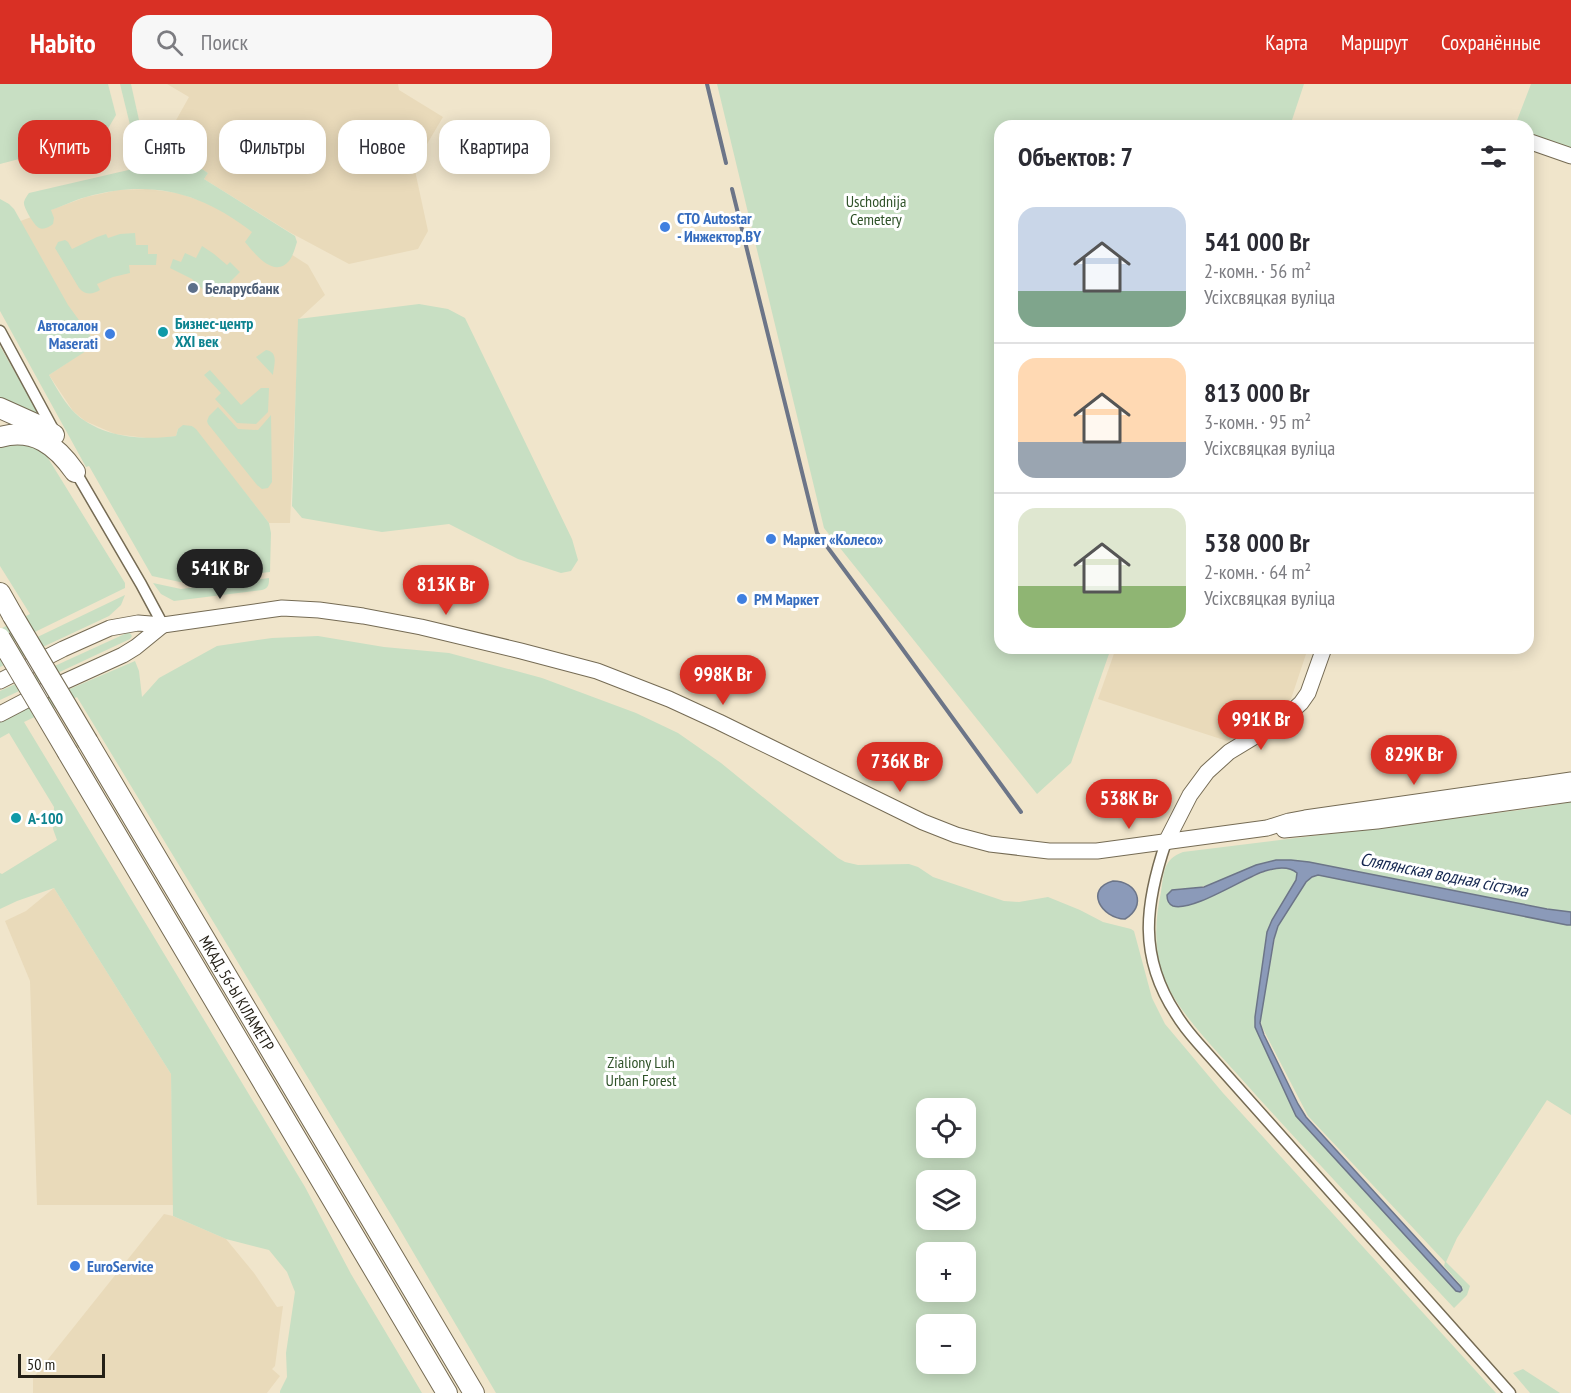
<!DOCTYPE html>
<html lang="ru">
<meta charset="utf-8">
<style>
:root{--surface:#fff;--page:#f7f7f7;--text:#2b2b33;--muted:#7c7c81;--line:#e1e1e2;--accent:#d93025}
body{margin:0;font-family:"PT Sans Narrow",sans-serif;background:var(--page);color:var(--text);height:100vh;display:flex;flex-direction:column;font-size:22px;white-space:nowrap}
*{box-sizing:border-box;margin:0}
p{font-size:20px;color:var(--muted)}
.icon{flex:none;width:33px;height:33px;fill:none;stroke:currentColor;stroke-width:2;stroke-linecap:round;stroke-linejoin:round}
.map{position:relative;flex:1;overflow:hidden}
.sheet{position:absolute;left:994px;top:36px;width:540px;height:534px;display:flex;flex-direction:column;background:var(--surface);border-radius:18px;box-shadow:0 3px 15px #0003}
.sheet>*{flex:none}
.hud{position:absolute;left:18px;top:36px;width:570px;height:54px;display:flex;gap:12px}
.fabs{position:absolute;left:916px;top:1014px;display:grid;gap:12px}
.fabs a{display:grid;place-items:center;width:60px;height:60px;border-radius:12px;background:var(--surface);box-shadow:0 3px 15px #0003;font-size:30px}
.scale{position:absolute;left:18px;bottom:15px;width:87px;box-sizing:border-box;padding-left:6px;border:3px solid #242017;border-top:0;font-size:16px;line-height:21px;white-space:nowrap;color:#242017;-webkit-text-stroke:4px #fff;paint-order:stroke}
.price{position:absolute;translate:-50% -51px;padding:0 14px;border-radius:21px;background:var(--accent);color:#fff;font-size:20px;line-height:39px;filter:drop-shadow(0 2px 3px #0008)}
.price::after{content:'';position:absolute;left:50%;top:36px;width:18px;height:14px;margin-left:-9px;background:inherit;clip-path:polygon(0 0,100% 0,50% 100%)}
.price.active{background:#222;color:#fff}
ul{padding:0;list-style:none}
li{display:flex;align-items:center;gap:18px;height:150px;padding:0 24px}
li+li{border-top:2px solid var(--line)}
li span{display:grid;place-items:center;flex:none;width:168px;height:120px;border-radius:18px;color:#555}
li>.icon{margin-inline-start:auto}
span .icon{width:72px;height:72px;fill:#fffc;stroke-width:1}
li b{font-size:26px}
h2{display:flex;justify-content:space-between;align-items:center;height:72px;padding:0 24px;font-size:26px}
.tag{padding:0 21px;border-radius:18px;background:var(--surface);box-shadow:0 3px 15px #0003;font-size:21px;line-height:54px}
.tag.active{background:var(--accent);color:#fff}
header{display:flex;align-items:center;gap:36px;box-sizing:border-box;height:84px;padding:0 30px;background:var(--accent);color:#fff}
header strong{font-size:28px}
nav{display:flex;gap:33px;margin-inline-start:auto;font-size:21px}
.search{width:420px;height:54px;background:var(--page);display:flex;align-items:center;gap:15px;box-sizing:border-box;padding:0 21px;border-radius:18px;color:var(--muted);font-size:22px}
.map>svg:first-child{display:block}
.built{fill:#e9daba}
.green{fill:#c8dfc3;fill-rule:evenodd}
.water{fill:#8b9ab9;stroke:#6c7588;stroke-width:1.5}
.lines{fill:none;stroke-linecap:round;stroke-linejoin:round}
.stream{stroke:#6c7588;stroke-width:4}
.street-casing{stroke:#756b54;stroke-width:13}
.secondary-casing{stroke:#756b54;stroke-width:17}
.highway-casing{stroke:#756b54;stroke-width:22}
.street{stroke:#fff;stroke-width:10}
.secondary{stroke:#fff;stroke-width:15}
.highway{stroke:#fff;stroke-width:20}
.highway-bridge-casing{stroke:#756b54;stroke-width:22;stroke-linecap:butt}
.highway-bridge{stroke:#fff;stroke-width:20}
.shop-dot{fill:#3f7fe0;stroke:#fff;stroke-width:2}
.service-dot{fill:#5c6f8a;stroke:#fff;stroke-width:2}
.culture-dot{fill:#0f9aa8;stroke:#fff;stroke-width:2}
.labels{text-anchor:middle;stroke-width:6;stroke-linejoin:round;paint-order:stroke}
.park-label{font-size:16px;fill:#2f5228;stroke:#fff}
.shop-label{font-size:16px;font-weight:bold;fill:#366cbe;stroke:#fff;text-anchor:start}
.service-label{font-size:16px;font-weight:bold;fill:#4e5e75;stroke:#fff;text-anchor:start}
.culture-label{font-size:16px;font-weight:bold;fill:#0d838f;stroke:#fff;text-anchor:start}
.street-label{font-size:16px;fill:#242017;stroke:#fff}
.water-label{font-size:18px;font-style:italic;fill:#152750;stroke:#fff}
</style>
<header>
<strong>Habito</strong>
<div class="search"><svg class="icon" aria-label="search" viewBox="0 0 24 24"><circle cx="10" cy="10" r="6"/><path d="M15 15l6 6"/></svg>Поиск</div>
<nav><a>Карта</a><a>Маршрут</a><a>Сохранённые</a></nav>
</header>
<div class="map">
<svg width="1571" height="1309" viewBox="0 0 1571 1309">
<rect width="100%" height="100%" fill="#f0e5cb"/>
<g class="built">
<path d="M167,0H398L399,6L443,33L414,82L428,147L418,165L349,180L291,149L204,95L208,89L193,79L170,47L189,13Z"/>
<path d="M148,105L178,109L207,119L231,132L308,181L325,211L299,235L290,439H269L192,342L178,345L176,352L163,354H146L115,350L85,337L73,327L49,291L85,267L95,252L87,258L15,139L86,113L118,106Z"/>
<path d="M1116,564H1308L1291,615L1257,643L1227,657L1098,615Z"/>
<path d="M54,804L171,990L174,1121H37L30,897L5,837L26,827Z"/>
<path d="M164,1130L173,1132L226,1155L254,1189L277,1223L283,1222L275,1282L272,1285L280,1292L267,1309H33V1294Z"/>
</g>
<g class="green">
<path d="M0,0H108L116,31L103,53L0,80Z"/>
<path d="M120,0H131L141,45L134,47L131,45Z"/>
<path d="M717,0H1304L1290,42H1000V564H1111L1071,679L1037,710L824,444Z"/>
<path d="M1531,0H1571V64L1529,50L1528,42H1518L1516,39Z"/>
<path d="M184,76L193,79L208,89L204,95L295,152L297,158C295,164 293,172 289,177C274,195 254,169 245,158L252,148C200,108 151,95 86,113C74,116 63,122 51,126L54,134L53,140C49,143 44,146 39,144C34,141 23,123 24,118C25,114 27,112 29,109L163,78Z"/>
<path d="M0,115L9,120L14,125L68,221L92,254L86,267L49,291C56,303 63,316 72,326C97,353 142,357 176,352L178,345L183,341L192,342L196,345L269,439L271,449L270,488L180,498L152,492L89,382L86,383L0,227Z"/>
<path d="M135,149L136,161H148V170H157L156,181H129L130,189L113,193L97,200L100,206C92,211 85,211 79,204L55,164L58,158L65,156L68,158L72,165L97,153L106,150L108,154L120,150Z"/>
<path d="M202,162L214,170L227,181L230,178L240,188L215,213H211L192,195L170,184L173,175L181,178L185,169L196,174Z"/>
<path d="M419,220L448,225L465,234L572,455L578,476L571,487L561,489L518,475L449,440L382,448L302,434L292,422L298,235Z"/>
<path d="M0,262L44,339L0,319Z"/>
<path d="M266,266C279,268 274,281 273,291L256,273Z"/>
<path d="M210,286L241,321L261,304H269L268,328L256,340L237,339L215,315L221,309L204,291Z"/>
<path d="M218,323L238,345L258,346L271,331L272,398L268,404L262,405L257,401L208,340L207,337L209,332Z"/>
<path d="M0,360L29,361L43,366L125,499V504L0,565V545L30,530L0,482Z"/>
<path d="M269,494C269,500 269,504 262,506L174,517L161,510L153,499L181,505Z"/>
<path d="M125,511L121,521L109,532L0,583V571Z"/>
<path d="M129,548L132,552L130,555L0,616V607Z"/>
<path d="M318,552L384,563L449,569L542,594L636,629L678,649L721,679L838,774L845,778L858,781L909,780L918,783L933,793L1004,817L1019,818L1048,813L1080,826L1103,838L1131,845L1134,847L1152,914L1165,940L1223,1009L1496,1309H496L396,1139L77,613L24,638L305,1103L351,1190L422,1309H280V1307L287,1293L286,1269L295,1208L287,1188L269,1166L226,1155L173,1132L171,990L54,804L17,817L0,825V789L2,790L57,756L53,745L54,723L9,649L0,654V637L16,628L135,577L139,587L142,613L159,594L217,562L272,554ZM927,1024H966V1064H927ZM927,1096H966V1136H927ZM927,1168H966V1208H927ZM927,1240H966V1280H927Z"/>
<path d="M1571,718V828L1547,825L1309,778L1263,779L1211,800L1197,804L1176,805L1167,811L1168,818L1198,817L1266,787C1276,785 1288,781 1297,789L1296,796L1272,836L1267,848L1255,933V938L1259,952L1296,1032L1456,1207L1462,1205L1459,1199L1444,1182L1445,1178L1308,1032L1262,943L1260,935L1276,848C1280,835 1296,808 1306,798C1309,794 1313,793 1318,791L1571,841V1031L1547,1016L1457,1154L1446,1178L1470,1202L1467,1211L1454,1224C1385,1150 1314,1076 1247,1001C1220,970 1175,927 1162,889C1154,863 1155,835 1161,808C1164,789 1163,775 1183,768L1528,725Z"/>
<path d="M1523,1285L1560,1309H1530L1513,1289Z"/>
</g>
<g class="water">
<path d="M1276,776H1291L1309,778L1547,825L1571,828V841H1567L1318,791L1312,793L1306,798L1278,842L1274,855L1260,939L1264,951L1298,1020L1306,1033L1461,1203L1462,1206L1460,1208L1456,1207L1296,1032L1259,952L1255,943V933L1267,848L1272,836L1296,796L1297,789C1289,782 1275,784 1265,787C1245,793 1193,828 1173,822C1168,820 1167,816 1167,811L1172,806L1204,803L1256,781Z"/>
<path d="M1113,797C1138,797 1147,822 1125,835C1101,834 1084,805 1113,797Z"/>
</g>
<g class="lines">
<g class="stream">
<path d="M707,0L726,79"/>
<path d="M732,105L817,449L877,530L1021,728"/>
</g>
<defs>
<g id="street">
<path d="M0,247L54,347"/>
<path d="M74,385L141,500L163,541"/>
<path d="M1166,758C1145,820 1138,872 1176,930C1182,940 1190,950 1198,959L1510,1309"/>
</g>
<g id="secondary">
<path d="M1528,57L1571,72"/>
<path d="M0,597L63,565L110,544L138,539L163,541L282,524L319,526L363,532L421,543L521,567L597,587L669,615L719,638L923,738L956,751L990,760L1049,767H1097L1267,744L1289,737L1305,734L1571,696"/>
<path d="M0,630L44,607L123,571L136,563L163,541"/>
<path d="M1284,746L1377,737L1571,710"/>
<path d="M1166,758L1190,711L1207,688L1229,668L1282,636L1301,619L1308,609L1324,564"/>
</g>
<g id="highway">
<path d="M0,324L40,342L54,351"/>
<path d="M0,353C34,344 56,361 75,388"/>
<path d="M0,509L13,532"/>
<path id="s1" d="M88,658L474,1309"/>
<path d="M68,669L447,1309"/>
</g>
</defs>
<use href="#street" class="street-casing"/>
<use href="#secondary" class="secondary-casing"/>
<use href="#highway" class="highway-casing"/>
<use href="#street" class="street"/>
<use href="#secondary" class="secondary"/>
<use href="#highway" class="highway"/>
<defs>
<g id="highway-bridge">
<path d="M13,532L88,658"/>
<path d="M0,554L68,669"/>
</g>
</defs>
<use href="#highway-bridge" class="highway-bridge-casing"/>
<use href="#highway-bridge" class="highway-bridge"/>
</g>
<g class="shop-dot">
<circle cx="665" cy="143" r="6"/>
<circle cx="110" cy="250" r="6"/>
<circle cx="771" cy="455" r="6"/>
<circle cx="742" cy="515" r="6"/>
<circle cx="75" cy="1182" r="6"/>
</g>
<circle class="service-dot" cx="193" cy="204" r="6"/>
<g class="culture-dot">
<circle cx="163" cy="248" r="6"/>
<circle cx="16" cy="734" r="6"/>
</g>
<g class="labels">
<g class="park-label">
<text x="876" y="123">Uschodnija<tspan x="876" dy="18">Cemetery</tspan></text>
<text x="641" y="984">Zialiony Luh<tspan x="641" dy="18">Urban Forest</tspan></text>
</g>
<g class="shop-label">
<text x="677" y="140">СТО Autostar<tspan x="677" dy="18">- Инжектор.BY</tspan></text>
<text x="98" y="247" text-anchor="end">Автосалон<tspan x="98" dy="18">Maserati</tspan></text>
<text x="783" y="461">Маркет «Колесо»</text>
<text x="754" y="521">РМ Маркет</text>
<text x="87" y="1188">EuroService</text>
</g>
<g class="service-label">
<text x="205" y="210">Беларусбанк</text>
</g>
<g class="culture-label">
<text x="175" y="245">Бизнес-центр<tspan x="175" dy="18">XXI век</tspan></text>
<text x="28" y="740">A-100</text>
</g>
<g class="street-label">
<text dy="6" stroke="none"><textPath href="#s1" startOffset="292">МКАД, 56-Ы КІЛАМЕТР</textPath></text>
</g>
<g class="water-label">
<text transform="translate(1444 791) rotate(11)" y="6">Сляпянская водная сістэма</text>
</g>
</g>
</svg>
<div class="fabs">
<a><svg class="icon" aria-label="locate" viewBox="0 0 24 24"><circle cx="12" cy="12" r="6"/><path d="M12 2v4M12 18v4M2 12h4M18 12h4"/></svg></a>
<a><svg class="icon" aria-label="layers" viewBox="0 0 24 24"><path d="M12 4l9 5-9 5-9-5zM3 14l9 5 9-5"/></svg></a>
<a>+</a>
<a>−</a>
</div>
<div class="scale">50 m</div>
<b class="price active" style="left:220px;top:516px">541K Br</b>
<b class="price" style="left:446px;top:532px">813K Br</b>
<b class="price" style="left:723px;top:622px">998K Br</b>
<b class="price" style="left:1261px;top:667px">991K Br</b>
<b class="price" style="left:1414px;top:702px">829K Br</b>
<b class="price" style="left:900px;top:709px">736K Br</b>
<b class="price" style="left:1129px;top:746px">538K Br</b>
<div class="hud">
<a class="tag active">Купить</a>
<a class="tag">Снять</a>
<a class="tag">Фильтры</a>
<a class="tag">Новое</a>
<a class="tag">Квартира</a>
</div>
<section class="sheet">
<h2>Объектов: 7<svg class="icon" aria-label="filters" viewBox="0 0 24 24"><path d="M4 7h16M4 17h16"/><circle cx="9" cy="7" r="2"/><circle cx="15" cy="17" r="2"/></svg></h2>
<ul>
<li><span style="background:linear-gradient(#c9d6e8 70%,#7fa58c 0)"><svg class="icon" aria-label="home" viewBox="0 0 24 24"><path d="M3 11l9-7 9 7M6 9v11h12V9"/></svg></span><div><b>541 000 Br</b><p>2-комн. · 56 m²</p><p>Усіхсвяцкая вуліца</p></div></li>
<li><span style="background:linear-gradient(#ffd9b3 70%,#9aa5b1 0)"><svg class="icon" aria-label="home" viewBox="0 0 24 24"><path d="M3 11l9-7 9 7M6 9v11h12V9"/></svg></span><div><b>813 000 Br</b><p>3-комн. · 95 m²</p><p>Усіхсвяцкая вуліца</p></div></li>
<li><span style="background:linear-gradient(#dfe7d0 65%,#8fb573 0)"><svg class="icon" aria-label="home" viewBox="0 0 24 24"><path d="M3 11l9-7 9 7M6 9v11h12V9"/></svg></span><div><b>538 000 Br</b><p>2-комн. · 64 m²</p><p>Усіхсвяцкая вуліца</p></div></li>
</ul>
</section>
</div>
